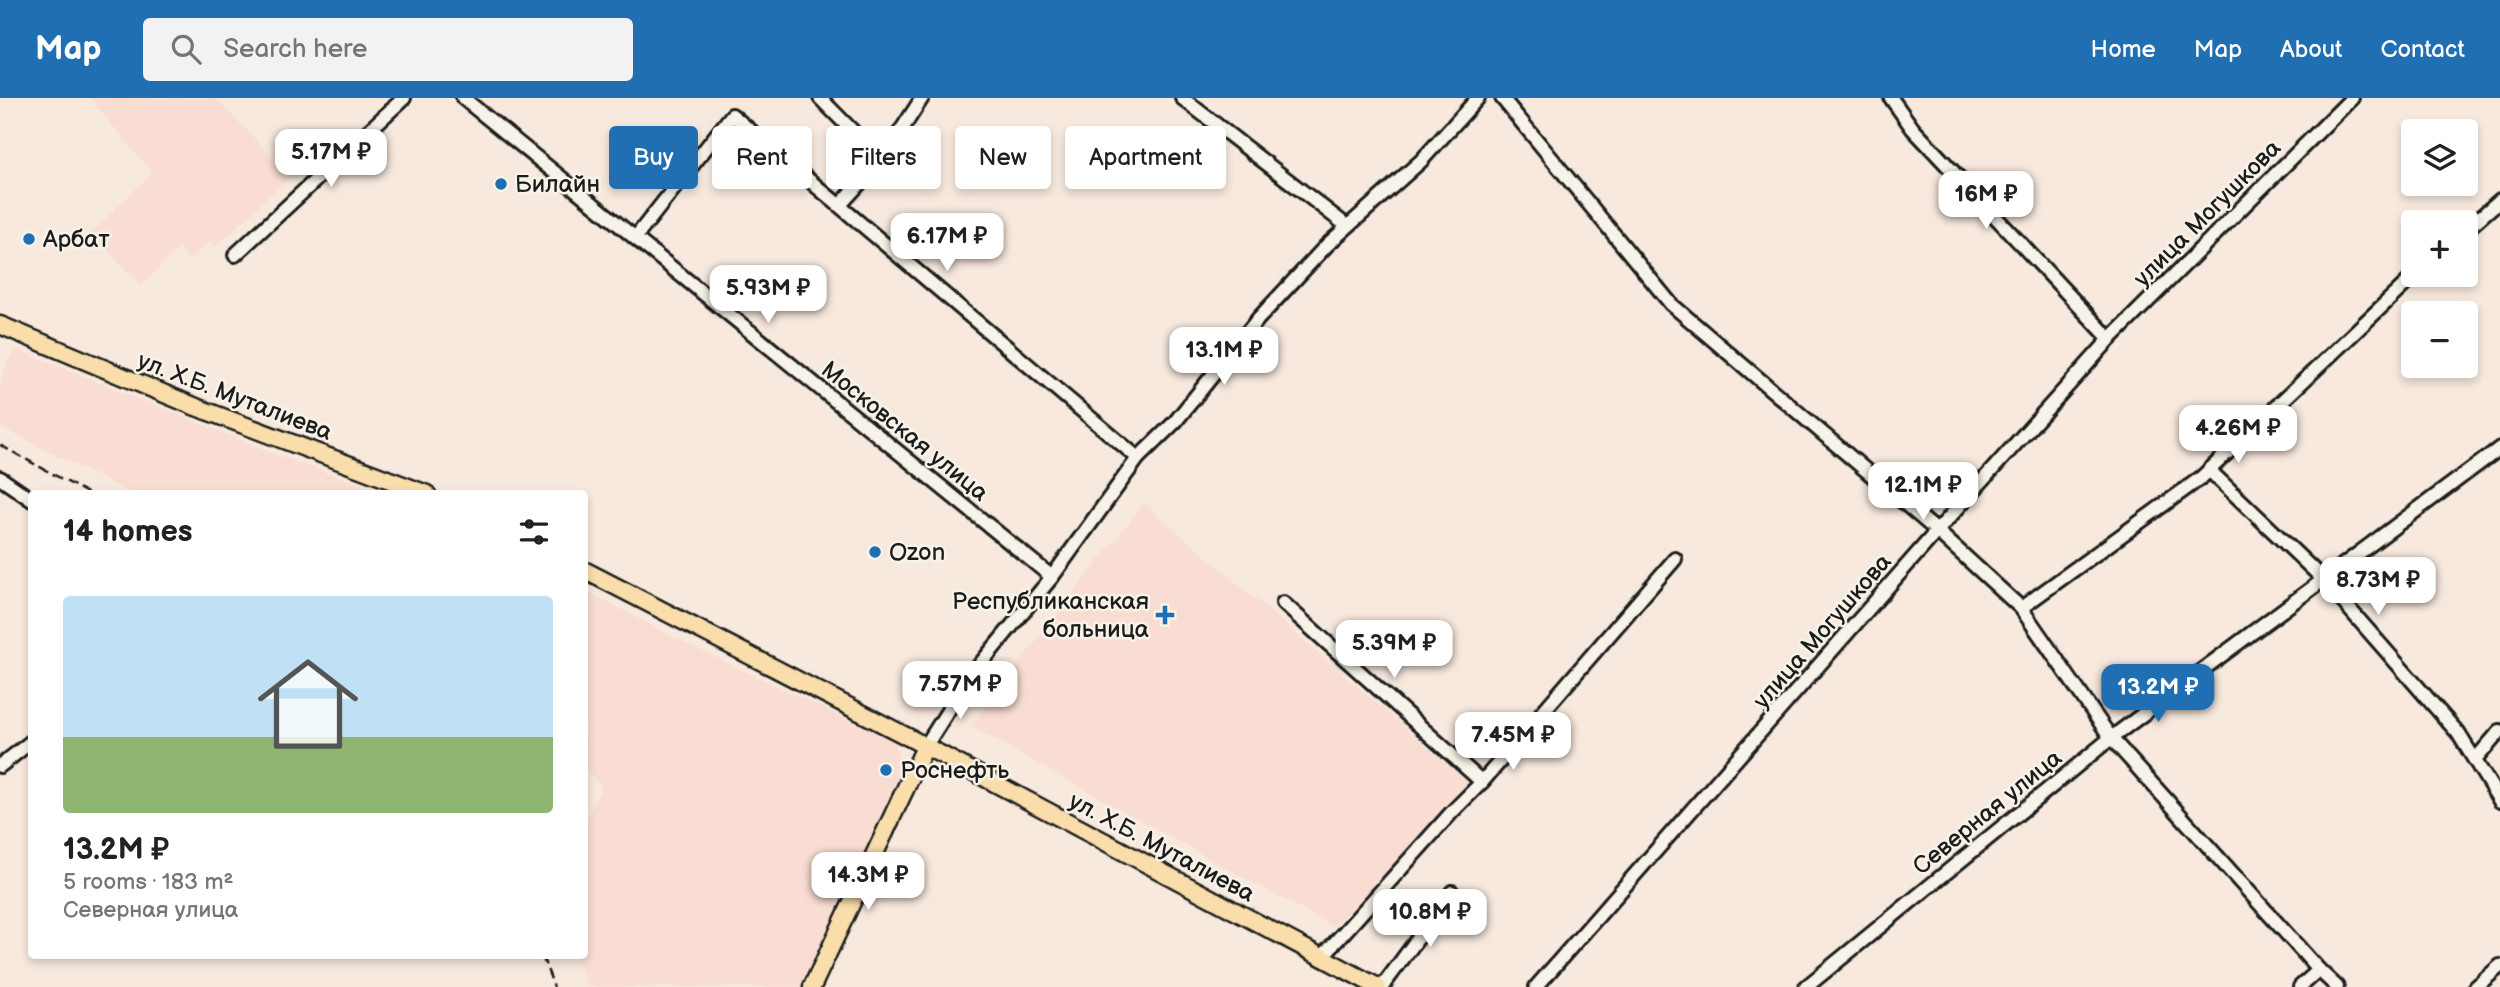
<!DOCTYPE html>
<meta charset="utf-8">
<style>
:root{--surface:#fff;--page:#f2f2f2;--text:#202124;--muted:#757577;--line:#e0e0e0;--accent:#1f6fb2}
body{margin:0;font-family:"Balsamiq Sans",sans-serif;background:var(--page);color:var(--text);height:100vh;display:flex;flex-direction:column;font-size:26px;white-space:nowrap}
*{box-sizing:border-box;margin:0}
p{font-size:23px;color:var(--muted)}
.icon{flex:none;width:38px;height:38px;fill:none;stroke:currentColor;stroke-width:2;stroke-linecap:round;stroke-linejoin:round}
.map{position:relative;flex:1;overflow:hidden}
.drawer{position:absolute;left:28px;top:392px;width:560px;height:469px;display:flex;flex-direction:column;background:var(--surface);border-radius:7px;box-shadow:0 4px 10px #0003}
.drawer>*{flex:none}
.top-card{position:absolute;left:609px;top:28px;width:665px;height:63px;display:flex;gap:14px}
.fabs{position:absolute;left:2401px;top:21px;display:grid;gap:14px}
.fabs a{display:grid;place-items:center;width:77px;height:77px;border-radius:7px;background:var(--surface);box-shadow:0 4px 10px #0003;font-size:35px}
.price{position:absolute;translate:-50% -60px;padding:0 16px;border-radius:14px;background:#fff;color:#222;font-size:23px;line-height:46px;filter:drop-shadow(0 2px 4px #0008)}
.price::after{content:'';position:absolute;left:50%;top:42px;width:21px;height:16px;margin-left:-10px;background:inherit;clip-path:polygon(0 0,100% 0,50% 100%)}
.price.on{background:var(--accent);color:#fff}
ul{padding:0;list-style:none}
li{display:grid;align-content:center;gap:14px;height:371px;padding:0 35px}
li+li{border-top:2px solid var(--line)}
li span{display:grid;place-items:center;height:217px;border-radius:7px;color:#555}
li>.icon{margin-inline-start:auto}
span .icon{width:126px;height:126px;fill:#fffc;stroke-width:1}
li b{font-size:30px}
h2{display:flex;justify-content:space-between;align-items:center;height:84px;padding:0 35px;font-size:30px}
.chip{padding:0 24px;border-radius:7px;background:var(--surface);box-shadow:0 4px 10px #0003;font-size:24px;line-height:63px}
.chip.on{background:var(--accent);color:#fff}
header{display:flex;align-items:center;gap:42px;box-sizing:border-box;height:98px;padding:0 35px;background:var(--accent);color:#fff}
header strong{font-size:33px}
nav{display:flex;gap:38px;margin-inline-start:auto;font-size:24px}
.search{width:490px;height:63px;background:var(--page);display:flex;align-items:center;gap:18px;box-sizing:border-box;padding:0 24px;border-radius:7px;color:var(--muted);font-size:26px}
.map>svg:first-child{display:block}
.built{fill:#f9ddd2}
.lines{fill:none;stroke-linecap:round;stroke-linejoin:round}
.minor-casing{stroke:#1c1c1c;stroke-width:18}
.major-casing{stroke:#1c1c1c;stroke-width:21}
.minor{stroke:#f7f3e8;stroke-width:12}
.major{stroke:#f9deab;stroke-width:16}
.rail{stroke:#1c1c1c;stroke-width:2.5;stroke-dasharray:10 5;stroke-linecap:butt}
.poi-dot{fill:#1f6fb2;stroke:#f7f3e8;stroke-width:2.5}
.labels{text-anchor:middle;stroke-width:5;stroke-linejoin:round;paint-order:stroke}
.poi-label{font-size:24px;fill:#1c1c1c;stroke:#f7f3e8;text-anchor:start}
.street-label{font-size:24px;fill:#1c1c1c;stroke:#f7f3e8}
</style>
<header>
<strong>Map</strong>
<div class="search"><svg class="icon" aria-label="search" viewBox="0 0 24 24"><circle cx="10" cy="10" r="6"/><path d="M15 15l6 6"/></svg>Search here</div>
<nav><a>Home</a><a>Map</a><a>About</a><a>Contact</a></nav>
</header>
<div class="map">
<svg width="2500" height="889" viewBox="0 0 2500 889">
<rect width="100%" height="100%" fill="#f8e9de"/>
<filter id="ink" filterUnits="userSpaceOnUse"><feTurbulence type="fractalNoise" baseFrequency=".0143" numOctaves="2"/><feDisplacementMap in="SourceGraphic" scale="14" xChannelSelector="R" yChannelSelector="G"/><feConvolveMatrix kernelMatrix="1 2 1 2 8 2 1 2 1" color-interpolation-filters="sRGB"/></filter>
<g filter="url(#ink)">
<g class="built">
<path d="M90,0H216L290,78L216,149L210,143L189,162L179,150L141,188L91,135L152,75Z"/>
<path d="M14,250L270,354L384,395H130L0,329V282Z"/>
<path d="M1144,405L1472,687L1333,829L970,628Z"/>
<path d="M585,492L681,543L896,644L902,682L800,889H587L576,858H584L585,724L602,688L585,673Z"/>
</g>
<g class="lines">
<defs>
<g id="minor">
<path d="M463,0L1052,479"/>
<path d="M820,0L881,62"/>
<path d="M1182,0L1347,128"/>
<path d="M1502,0L1671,206L1937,433L2021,510L2111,640L2319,872L2337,889"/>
<path d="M1891,0L1913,31L2110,241"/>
<path d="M840,107L884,59L922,0"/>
<path d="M2466,132L2500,102"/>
<path d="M635,140L732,17L1138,360"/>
<path d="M235,157L404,0"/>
<path d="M2209,372L2324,482L2458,635L2500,703"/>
<path d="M0,380L32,402"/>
<path d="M1283,505L1482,684"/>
<path d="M2021,510L2202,379L2415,177"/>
<path d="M925,649L968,581L1052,479L1138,360L1175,324L1258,221L1327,147L1421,63L1478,0"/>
<path d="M2475,662L2500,633"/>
<path d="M0,668L32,643"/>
<path d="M1321,860L1452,714L1482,684L1675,461"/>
<path d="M1382,889L1452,794"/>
<path d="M1536,889L1937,433L2110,241L2352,0"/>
<path d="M1806,889L2111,640L2500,350"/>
<path d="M2300,889L2319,872"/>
<path d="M2476,889L2500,868"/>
</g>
<g id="major">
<path d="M0,227L196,309L427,396"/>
<path d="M584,472L910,640L1378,889"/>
<path d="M812,889L925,649"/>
</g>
</defs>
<use href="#minor" class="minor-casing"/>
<use href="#major" class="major-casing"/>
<use href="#minor" class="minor"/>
<use href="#major" class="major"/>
<g class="rail">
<path d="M0,347L89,396"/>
<path d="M542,858L554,889"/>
</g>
</g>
</g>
<g class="poi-dot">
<circle cx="501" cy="86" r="7"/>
<circle cx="29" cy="141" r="7"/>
<circle cx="875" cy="454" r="7"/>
<path d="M1161.5 506.5h7v7h7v7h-7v7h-7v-7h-7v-7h7z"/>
<circle cx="886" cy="672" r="7"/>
</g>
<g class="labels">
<g class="poi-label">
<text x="515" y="94">Билайн</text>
<text x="43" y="149">Арбат</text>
<text x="889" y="462">Ozon</text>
<text x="1149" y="511" text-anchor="end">Республиканская<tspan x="1149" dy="28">больница</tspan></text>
<text x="900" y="680">Роснефть</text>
</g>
<g class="street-label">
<text transform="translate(2207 115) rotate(-45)" y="8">улица Могушкова</text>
<text transform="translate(235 298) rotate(21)" y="8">ул. Х.Б. Муталиева</text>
<text transform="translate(905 333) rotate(39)" y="8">Московская улица</text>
<text transform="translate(1822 533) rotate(-49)" y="8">улица Могушкова</text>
<text transform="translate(1987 714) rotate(-39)" y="8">Северная улица</text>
<text transform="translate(1162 749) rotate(28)" y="8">ул. Х.Б. Муталиева</text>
</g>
</g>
</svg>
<div class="fabs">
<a><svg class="icon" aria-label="layers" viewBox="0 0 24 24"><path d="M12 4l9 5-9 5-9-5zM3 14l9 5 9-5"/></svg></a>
<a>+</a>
<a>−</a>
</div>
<b class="price" style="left:331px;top:91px">5.17M ₽</b>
<b class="price" style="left:1986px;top:133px">16M ₽</b>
<b class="price" style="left:947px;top:175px">6.17M ₽</b>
<b class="price" style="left:768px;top:227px">5.93M ₽</b>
<b class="price" style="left:1224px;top:289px">13.1M ₽</b>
<b class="price" style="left:2238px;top:367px">4.26M ₽</b>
<b class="price" style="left:1923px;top:424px">12.1M ₽</b>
<b class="price" style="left:2378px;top:519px">8.73M ₽</b>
<b class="price" style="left:1394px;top:582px">5.39M ₽</b>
<b class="price" style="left:960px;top:623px">7.57M ₽</b>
<b class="price on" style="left:2158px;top:626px">13.2M ₽</b>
<b class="price" style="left:1513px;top:674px">7.45M ₽</b>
<b class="price" style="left:868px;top:814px">14.3M ₽</b>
<b class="price" style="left:1430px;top:851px">10.8M ₽</b>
<div class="top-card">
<a class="chip on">Buy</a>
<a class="chip">Rent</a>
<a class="chip">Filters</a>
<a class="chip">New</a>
<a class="chip">Apartment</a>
</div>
<section class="drawer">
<h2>14 homes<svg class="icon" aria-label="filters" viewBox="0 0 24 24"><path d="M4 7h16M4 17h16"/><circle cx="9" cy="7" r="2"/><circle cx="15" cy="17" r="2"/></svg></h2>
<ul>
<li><span style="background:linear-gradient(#bfe0f5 65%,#8fb573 0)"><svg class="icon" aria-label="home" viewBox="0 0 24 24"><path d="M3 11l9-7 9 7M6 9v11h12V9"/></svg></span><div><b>13.2M ₽</b><p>5 rooms · 183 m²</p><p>Северная улица</p></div></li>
</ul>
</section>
</div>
